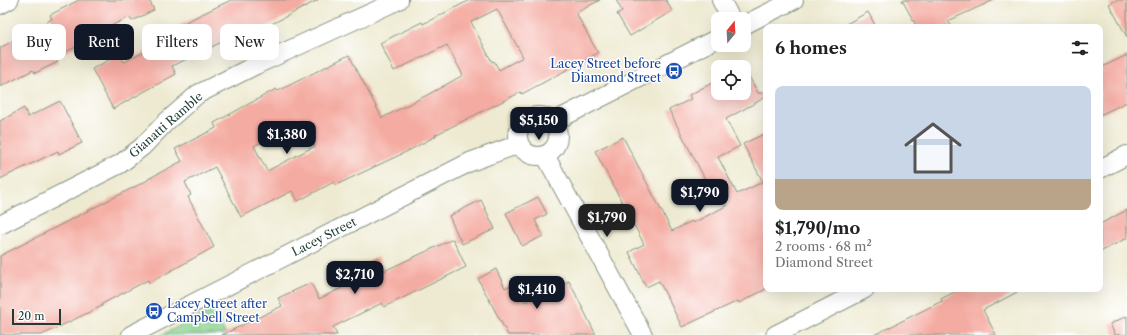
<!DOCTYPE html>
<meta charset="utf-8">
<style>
:root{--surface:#fff;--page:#f2f2f2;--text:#202124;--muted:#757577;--line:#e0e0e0;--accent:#111827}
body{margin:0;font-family:"Libre Caslon Text",serif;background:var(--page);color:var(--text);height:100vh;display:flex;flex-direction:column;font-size:15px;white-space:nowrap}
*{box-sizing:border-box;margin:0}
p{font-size:13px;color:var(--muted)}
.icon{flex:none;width:22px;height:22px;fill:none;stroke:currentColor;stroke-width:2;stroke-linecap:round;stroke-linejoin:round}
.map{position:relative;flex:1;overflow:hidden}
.side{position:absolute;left:763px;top:24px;width:340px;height:268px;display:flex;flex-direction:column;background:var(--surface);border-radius:8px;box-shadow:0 4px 16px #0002}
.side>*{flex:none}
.hud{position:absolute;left:12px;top:24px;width:380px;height:36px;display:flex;gap:8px}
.needle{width:26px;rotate:18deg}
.controls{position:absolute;left:711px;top:12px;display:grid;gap:8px}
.controls a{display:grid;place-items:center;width:40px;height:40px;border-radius:8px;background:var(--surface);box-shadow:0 4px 16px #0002;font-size:20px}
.scale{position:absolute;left:12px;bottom:10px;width:49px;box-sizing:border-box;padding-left:4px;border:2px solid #1f3d34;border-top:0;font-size:11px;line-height:14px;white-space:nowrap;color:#1f3d34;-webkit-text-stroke:3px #fff;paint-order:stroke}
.price{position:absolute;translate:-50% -34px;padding:0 9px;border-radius:8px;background:var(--accent);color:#fff;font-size:13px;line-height:26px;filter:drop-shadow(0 1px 2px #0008)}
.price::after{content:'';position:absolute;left:50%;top:24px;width:12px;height:9px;margin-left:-6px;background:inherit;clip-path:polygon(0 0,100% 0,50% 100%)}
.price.on{background:#222;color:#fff}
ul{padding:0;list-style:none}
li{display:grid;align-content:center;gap:8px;height:212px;padding:0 12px}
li+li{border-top:1px solid var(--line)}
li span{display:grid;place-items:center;height:124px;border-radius:8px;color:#555}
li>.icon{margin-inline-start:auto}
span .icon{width:72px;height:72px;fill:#fffc;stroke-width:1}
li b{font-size:17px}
h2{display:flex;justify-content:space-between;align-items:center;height:48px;padding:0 12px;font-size:17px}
.tag{padding:0 14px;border-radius:8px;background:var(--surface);box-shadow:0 4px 16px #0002;font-size:14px;line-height:36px}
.tag.on{background:var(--accent);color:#fff}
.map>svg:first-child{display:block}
.green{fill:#88d18d;stroke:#548760}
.building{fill:#f4aca2;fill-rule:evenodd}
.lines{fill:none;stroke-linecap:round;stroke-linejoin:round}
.minor-casing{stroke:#869482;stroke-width:20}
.minor{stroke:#fff;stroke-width:18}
.labels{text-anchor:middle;stroke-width:3;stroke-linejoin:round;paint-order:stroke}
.transit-label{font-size:12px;fill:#164399;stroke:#fff;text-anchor:end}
.street-label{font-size:12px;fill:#1f3d34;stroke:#fff}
</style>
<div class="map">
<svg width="1127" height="335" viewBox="0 0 1127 335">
<rect width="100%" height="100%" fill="#fff"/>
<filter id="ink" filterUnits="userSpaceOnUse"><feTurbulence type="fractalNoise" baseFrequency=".025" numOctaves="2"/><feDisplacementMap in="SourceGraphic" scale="8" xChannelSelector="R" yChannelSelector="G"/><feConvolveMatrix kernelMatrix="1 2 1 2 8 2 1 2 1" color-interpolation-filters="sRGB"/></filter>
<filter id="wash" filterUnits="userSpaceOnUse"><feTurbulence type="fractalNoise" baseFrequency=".012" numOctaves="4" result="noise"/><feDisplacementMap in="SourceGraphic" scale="16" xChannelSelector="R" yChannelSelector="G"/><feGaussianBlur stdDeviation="0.9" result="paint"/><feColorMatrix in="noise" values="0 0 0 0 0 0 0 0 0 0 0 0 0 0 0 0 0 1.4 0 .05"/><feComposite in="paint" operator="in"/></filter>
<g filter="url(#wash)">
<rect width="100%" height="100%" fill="#eeead1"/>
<path class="green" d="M213,309L226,335H161Z"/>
<g id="blocks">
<g class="building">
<path d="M79,0H149L154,10L132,21L129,17L107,28L109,33L81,48L80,45L55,57L58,62L35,73L33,70L0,87V48L52,19L50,15Z"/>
<path d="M231,0H318L260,30L257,25L172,66L176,74L113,109L92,69L120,54L124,62L167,41L163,33Z"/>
<path d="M470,0H600L576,13L598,53L522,94L521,92L435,135L436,136L408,151L336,185L334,182L298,201L292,191L241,217L215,167L185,182L191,195L188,197L214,247L149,283L148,280L102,304V306L42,335H0V256L148,180V179L182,161L175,149L216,128L214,123L276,89L278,91L349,55L382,118L431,93L463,75L447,45L394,71L380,43L422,22L423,24ZM497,9L523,57L499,70L494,61L492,62L471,22ZM303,120L315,146L267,171L254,146Z"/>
<path d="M616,0H666L672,11L630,36L617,14L622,11Z"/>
<path d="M902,0H994L948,21L952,27H917Z"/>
<path d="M1117,0H1127V37L1109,4Z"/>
<path d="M868,12L876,27H841Z"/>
<path d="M1127,55V102L1100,115V68Z"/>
<path d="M744,67L758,93H766V97L726,119L740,146L718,157L737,194L763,182L743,144L766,133V289L739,303L738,301L682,327L659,281L646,287L629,252L644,244L595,151L623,137L672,231L692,221L693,223L728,205L715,179L707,183L669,110L691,99L689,95L718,80V93H744Z"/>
<path d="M60,101L82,143L59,154L58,151L0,179V121L24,108L28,117Z"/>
<path d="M538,197L547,214L535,220L543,236L522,246L506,213Z"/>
<path d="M481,200L495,229L462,244L449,216Z"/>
<path d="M1127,210V238L1100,252V224Z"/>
<path d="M453,239L466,267L384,307L382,303L333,327L337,335H222L282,306L278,298L311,283L319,299L368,275L363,264L378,257L384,271Z"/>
<path d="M496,269L505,288L516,283L525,302L569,281L596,335H508L478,279Z"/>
<path d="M960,289H1023L983,310L996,335H874L942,301L941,299Z"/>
<path d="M1127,316V335H1115L1110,324Z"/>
</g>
</g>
</g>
<g filter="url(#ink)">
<use href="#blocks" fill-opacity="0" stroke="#869482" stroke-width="1"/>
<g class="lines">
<defs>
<g id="minor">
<path d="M721,0L731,19"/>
<path d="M0,5L9,0"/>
<path d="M744,25L794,0"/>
<circle cx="538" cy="136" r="20"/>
<path d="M553,122L718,38"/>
<path d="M545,155L643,335"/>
<path d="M1100,169L1127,155"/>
<path d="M0,225L120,164L142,147L166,122L198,94L256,65L399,0"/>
<path d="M131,335L470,162L519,144"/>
<path d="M775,335L865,289"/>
</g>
</defs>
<use href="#minor" class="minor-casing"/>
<use href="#minor" class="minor"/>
</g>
</g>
<defs>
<symbol id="bus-disc" viewBox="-11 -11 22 22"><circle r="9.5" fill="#1a4fb4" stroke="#fff"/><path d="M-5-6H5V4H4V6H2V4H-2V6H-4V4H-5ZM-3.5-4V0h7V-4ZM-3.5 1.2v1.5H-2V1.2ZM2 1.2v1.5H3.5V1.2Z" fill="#fff"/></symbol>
</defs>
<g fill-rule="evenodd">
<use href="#bus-disc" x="664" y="61" width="20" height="20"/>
<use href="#bus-disc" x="144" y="301" width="20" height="20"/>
</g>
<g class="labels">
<g class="transit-label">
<text x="661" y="68">Lacey Street before<tspan x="661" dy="14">Diamond Street</tspan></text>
<text x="167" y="308" text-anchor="start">Lacey Street after<tspan x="167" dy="14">Campbell Street</tspan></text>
</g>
<g class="street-label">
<text transform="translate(166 125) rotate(-41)" y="4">Gianatti Ramble</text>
<text transform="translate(324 237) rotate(-27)" y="4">Lacey Street</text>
</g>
</g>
</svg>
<div class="controls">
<a><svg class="needle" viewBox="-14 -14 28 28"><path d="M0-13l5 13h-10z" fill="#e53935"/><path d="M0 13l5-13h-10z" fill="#757577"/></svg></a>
<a><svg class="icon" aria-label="locate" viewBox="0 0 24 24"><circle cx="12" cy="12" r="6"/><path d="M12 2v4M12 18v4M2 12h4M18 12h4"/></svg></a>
</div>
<div class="scale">20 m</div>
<b class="price" style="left:539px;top:141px">$5,150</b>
<b class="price" style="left:287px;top:155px">$1,380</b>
<b class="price" style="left:700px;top:213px">$1,790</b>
<b class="price on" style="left:607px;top:238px">$1,790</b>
<b class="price" style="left:355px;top:295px">$2,710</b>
<b class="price" style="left:537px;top:310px">$1,410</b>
<div class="hud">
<a class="tag">Buy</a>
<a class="tag on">Rent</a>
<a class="tag">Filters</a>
<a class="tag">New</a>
</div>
<section class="side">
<h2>6 homes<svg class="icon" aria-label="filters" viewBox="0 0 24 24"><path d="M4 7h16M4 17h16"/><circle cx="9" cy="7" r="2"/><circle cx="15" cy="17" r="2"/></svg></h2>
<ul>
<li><span style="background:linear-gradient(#c9d6e8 75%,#b9a48a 0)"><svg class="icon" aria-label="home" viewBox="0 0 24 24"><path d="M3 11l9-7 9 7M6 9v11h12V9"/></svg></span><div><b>$1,790/mo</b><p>2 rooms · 68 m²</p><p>Diamond Street</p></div></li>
</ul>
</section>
</div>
